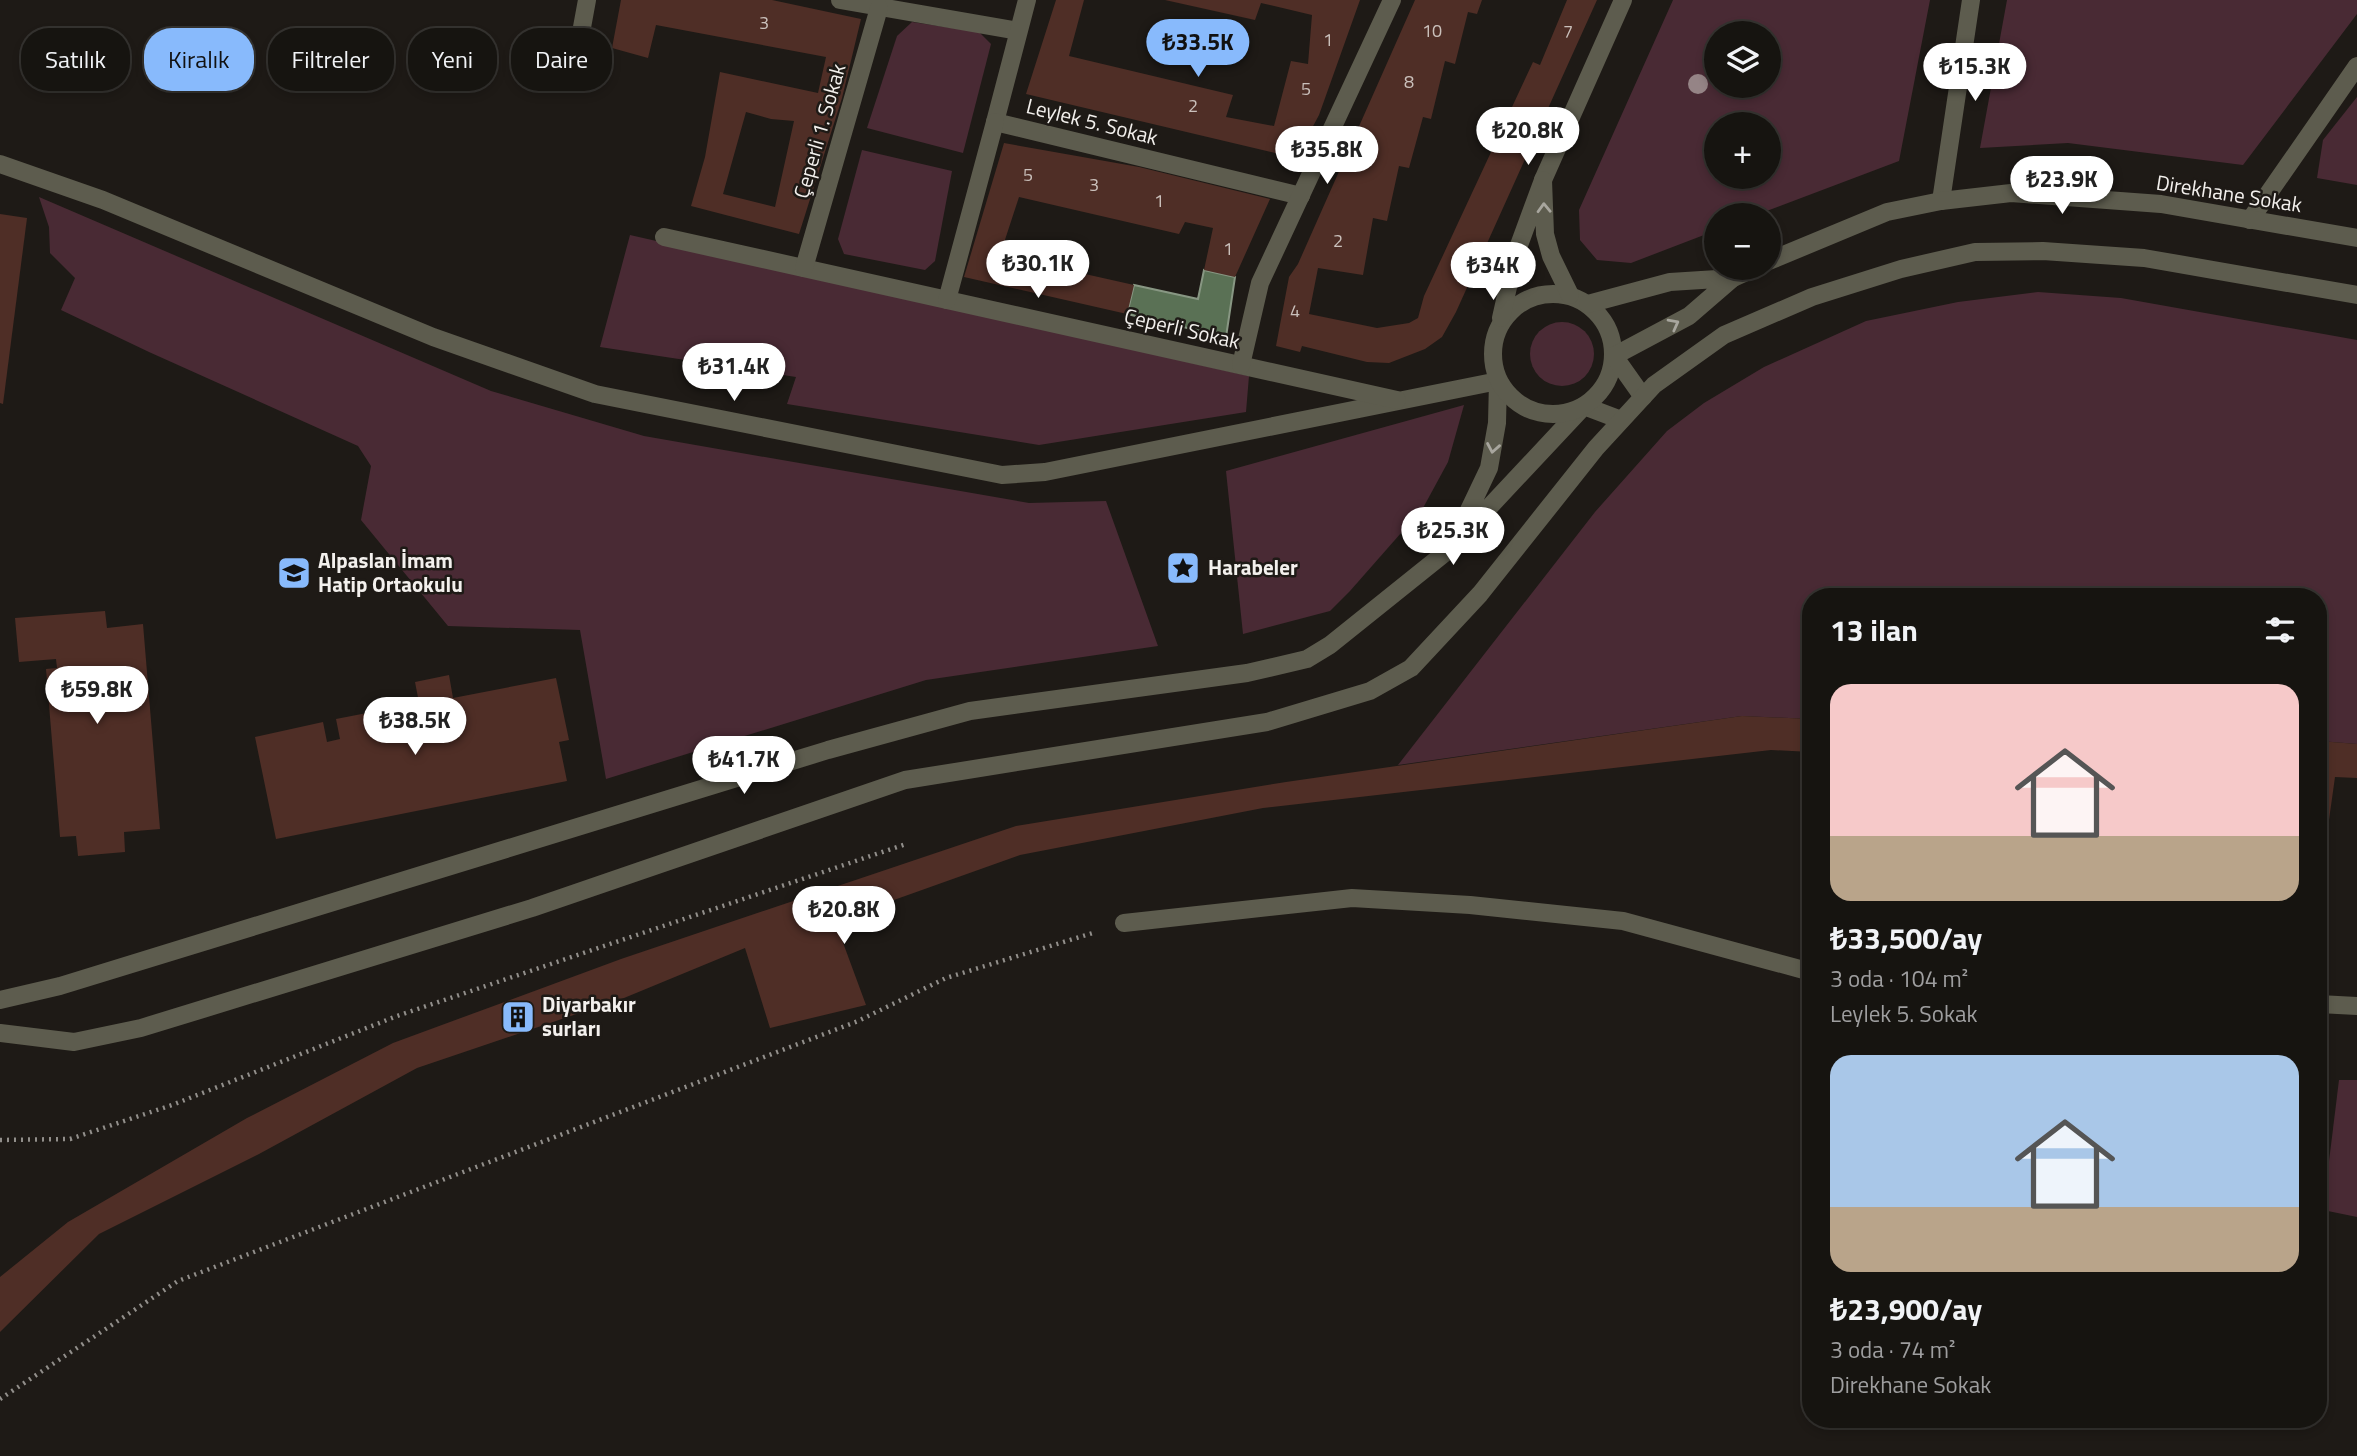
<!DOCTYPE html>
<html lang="tr">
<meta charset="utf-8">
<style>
:root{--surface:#161410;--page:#1f1d19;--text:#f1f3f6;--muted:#9e9e9f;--line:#353330;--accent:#88bafc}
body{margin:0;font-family:"Titillium Web",sans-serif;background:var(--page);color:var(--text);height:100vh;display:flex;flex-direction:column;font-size:26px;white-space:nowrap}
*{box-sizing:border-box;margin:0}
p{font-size:23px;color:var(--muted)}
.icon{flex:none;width:38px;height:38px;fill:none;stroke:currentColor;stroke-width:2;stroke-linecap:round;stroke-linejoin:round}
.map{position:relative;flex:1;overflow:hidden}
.drawer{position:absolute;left:1802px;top:588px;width:525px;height:840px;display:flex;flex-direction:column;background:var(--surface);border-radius:28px;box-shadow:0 4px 10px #0003,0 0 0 2px var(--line)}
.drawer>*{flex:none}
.banner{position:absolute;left:21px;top:28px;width:665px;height:63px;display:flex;gap:14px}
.tools{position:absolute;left:1704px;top:21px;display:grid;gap:14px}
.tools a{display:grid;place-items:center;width:77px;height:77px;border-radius:50%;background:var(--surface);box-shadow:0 4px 10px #0003,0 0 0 2px var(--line);font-size:35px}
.price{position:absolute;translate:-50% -60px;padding:0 16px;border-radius:24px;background:#fff;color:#222;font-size:23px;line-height:46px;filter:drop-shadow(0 2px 4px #0008)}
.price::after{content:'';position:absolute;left:50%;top:42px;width:21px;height:16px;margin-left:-10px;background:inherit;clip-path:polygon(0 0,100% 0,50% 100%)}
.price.on{background:var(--accent);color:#111}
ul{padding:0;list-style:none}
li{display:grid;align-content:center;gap:14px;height:371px;padding:0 28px}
li span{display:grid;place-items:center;height:217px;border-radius:21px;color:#555}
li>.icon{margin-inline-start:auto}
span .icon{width:126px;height:126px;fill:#fffc;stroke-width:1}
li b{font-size:30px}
h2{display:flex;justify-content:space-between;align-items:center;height:84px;padding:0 28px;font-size:30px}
.pill{padding:0 24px;border-radius:28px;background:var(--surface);box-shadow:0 4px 10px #0003,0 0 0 2px var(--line);font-size:24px;line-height:63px}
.pill.on{background:var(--accent);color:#111}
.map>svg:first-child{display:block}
.green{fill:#492a34;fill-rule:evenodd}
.water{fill:#5a7155;stroke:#889783;stroke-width:2}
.building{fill:#4f2e26;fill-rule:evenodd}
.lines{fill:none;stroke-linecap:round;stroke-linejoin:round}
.path{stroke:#928f8b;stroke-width:4.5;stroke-dasharray:2 5;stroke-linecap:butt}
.minor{stroke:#5d5c4e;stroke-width:18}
.tree{fill:#958486}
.oneway{stroke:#a8a69e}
.labels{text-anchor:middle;stroke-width:5;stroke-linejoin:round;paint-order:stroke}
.number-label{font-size:18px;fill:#cac0bb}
.street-label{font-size:21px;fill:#f3f0ed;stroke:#1e1a16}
.poi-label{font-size:21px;font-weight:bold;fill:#f3f0ed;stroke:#1e1a16;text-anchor:start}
</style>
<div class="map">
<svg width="2357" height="1456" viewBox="0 0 2357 1456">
<rect width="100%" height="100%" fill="#1e1a16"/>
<g class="green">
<path d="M1673,0H1930L1899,161L1756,215H1717V230L1631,263L1597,260L1580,240L1579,210ZM1717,33H1769V86H1717ZM1717,124H1769V177H1717Z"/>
<path d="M2007,0H2357V14L2243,165L2068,143L1980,148Z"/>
<path d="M912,22L979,32L991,44L963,153L867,128L897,36Z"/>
<path d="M2357,97V185L2317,178L2323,140Z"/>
<path d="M862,150L952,171L935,261L925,270L844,254L838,239Z"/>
<path d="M39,197L491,391L644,436L1029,503L1106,501L1158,646L926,680L606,779L580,630L448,626L361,520L371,466L358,446L149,352L61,310L75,278L50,253L49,227Z"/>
<path d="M630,235L1249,376L1246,412L1039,445L787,404L796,377L600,347Z"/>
<path d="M2038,292L2121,298L2357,340V744L2319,741V597H1811V719L1742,716L1398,765L1595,512L1667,431L1704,403L1764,367L1866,321L1958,302Z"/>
<circle cx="1562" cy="354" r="32"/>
<path d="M1464,405L1448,462L1423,508L1350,591L1330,611L1243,634L1226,471Z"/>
<path d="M2339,1080H2357V1217L2323,1210Z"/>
</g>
<path class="water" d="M1204,270L1235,277L1226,337L1127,314L1134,285L1198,299Z"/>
<g class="building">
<path d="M621,0H772L861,19L842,98L799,234L691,206L705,157L720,72L818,93L826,57L656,25L648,58L612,48ZM746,112L771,119L794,121L775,207L723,194Z"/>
<path d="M1056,0H1084L1069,56L1233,95L1226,117L1274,126L1291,61L1308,64L1312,15L1261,3L1255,20L1165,0H1360L1319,115L1296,158L1026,94Z"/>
<path d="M1415,0H1482L1477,14L1468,12L1455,64L1445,61L1431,119L1423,117L1409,168L1399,166L1387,221L1373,218L1363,275L1318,268L1309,314L1377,328L1409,323L1418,318L1424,296L1533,62L1540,65L1567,0H1597L1456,312L1442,337L1425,349L1389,363L1367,362L1302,346L1300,352L1276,346L1289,277L1298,264Z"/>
<path d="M1004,143L1139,167L1270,199L1235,277L1204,270L1213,228L1185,222L1179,234L1019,197L1000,255L1134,285L1127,314L964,277Z"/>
<path d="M0,214L27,218L3,404L0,403Z"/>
<path d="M105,611L107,628L143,624L160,829L124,832L125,852L78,856L76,836L60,837L46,669L57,668L56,659L19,662L15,618Z"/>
<path d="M449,675L453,698L556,678L569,740L559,742L567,781L276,839L255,737L323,722L327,742L340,739L336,719L408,705L410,715L421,713L415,682Z"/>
<path d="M1742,716L1811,719V752L1771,750L1263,808L1020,855L835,921L866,1005L770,1028L745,948L624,998L417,1068L259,1154L99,1234L0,1332V1277L68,1222L247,1118L393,1043L621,959L1016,826L1286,782Z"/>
<path d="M2319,741L2357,744V778L2335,777L2328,827L2319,826Z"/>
</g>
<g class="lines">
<g class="path">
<path d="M0,1140L70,1139L172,1105L397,1016L906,844"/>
<path d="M0,1399L178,1281L858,1021L946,978L1096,932"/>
</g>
<g class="minor">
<path d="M840,0L1018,31"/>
<path d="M1027,0L995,122L1301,196"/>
<path d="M578,49L587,0"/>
<path d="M0,164L103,200L433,337L595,394L1002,475L1045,472L1498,381L1497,423L1489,468L1451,548L1584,406L1621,420"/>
<path d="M1543,180L1623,0"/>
<path d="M1941,201L1971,0"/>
<path d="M2250,220L2357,66"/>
<path d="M664,237L1397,400"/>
<path d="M1769,261L1887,212L1941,201L2011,193L2161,204L2357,238"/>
<path d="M804,268L879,8"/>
<path d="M1733,278L1755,268"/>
<circle cx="1553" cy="354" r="60"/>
<path d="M947,300L995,122"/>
<path d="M1588,304L1670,282L1733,278L1689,316L1614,356L1643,397"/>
<path d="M1501,318L1515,256L1543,180L1545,234L1551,256L1570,295"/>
<path d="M1241,365L1260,283L1392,0"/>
<path d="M1124,923L1352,898L1470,905L1623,921L1811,972"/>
<path d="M0,1000L60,986L828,750L970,711L1247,673L1307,659L1330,645L1451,548"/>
<path d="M2319,1004L2357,1006"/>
<path d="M0,1033L74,1042L141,1028L532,908L905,780L1267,722L1370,691L1411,668L1480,594L1596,448L1654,385L1724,335L1812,297L1901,269L1975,252L2043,251L2144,258L2357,295"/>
</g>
</g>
<circle class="tree" cx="1698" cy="84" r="10"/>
<defs><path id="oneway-chevron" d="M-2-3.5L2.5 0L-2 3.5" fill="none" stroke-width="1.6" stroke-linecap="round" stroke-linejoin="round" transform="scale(1.75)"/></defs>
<g class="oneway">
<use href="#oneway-chevron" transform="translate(1544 208) rotate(-92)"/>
<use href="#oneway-chevron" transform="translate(1674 324) rotate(-28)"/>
<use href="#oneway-chevron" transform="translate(1493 448) rotate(100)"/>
</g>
<defs>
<symbol id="sight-square" viewBox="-11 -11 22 22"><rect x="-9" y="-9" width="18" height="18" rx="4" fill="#88bafc" stroke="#1e1a16"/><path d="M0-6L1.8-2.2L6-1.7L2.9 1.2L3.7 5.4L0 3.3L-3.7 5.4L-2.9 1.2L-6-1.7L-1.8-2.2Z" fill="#111"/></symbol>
<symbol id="school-square" viewBox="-11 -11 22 22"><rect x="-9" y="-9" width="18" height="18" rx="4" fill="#88bafc" stroke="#1e1a16"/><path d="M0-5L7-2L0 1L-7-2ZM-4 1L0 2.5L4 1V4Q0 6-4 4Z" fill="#111"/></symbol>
<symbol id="building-square" viewBox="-11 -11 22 22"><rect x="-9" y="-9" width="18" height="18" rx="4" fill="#88bafc" stroke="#1e1a16"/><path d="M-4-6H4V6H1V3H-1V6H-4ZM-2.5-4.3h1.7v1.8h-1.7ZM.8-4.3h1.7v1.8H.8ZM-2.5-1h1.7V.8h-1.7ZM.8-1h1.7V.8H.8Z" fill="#111"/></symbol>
</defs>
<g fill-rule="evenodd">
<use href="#sight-square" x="1164" y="549" width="38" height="38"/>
<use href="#school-square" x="275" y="554" width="38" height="38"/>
<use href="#building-square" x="499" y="998" width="38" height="38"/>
</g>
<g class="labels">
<g class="number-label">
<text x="764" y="29">3</text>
<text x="1432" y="37">10</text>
<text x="1568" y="38">7</text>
<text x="1328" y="46">1</text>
<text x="1409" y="88">8</text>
<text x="1306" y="95">5</text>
<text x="1193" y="112">2</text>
<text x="1028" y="181">5</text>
<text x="1094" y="191">3</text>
<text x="1159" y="207">1</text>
<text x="1338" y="247">2</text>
<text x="1228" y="255">1</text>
<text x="1295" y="317">4</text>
</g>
<g class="street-label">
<text transform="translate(1092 122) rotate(14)" y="7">Leylek 5. Sokak</text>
<text transform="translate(820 131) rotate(-74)" y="7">Çeperli 1. Sokak</text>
<text transform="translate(2229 194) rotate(9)" y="7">Direkhane Sokak</text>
<text transform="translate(1182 329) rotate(13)" y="7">Çeperli Sokak</text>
</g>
<g class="poi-label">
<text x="318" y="568">Alpaslan İmam<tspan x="318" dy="24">Hatip Ortaokulu</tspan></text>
<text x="1208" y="575">Harabeler</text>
<text x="542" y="1012">Diyarbakır<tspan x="542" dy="24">surları</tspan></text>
</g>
</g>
</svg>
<div class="tools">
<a><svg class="icon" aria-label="layers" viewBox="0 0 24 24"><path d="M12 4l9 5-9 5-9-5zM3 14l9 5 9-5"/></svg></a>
<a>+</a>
<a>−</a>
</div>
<b class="price on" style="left:1198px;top:79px">₺33.5K</b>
<b class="price" style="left:1975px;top:103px">₺15.3K</b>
<b class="price" style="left:1528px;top:167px">₺20.8K</b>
<b class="price" style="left:1327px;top:186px">₺35.8K</b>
<b class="price" style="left:2062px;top:216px">₺23.9K</b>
<b class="price" style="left:1038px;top:300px">₺30.1K</b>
<b class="price" style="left:1493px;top:302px">₺34K</b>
<b class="price" style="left:734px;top:403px">₺31.4K</b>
<b class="price" style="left:1453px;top:567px">₺25.3K</b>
<b class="price" style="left:97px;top:726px">₺59.8K</b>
<b class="price" style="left:415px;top:757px">₺38.5K</b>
<b class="price" style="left:744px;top:796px">₺41.7K</b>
<b class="price" style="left:844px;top:946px">₺20.8K</b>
<div class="banner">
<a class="pill">Satılık</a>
<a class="pill on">Kiralık</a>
<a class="pill">Filtreler</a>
<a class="pill">Yeni</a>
<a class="pill">Daire</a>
</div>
<section class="drawer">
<h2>13 ilan<svg class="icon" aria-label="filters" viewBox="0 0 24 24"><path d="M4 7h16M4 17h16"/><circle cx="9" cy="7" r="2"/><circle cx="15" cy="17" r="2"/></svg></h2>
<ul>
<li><span style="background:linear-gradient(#f6c9c9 70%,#b9a48a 0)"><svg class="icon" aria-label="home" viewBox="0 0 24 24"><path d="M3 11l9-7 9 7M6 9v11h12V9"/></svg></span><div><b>₺33,500/ay</b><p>3 oda · 104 m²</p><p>Leylek 5. Sokak</p></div></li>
<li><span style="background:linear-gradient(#a9c7e8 70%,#b9a48a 0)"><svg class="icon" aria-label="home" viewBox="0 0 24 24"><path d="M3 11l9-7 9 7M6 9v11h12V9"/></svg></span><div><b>₺23,900/ay</b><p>3 oda · 74 m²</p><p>Direkhane Sokak</p></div></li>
</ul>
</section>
</div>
